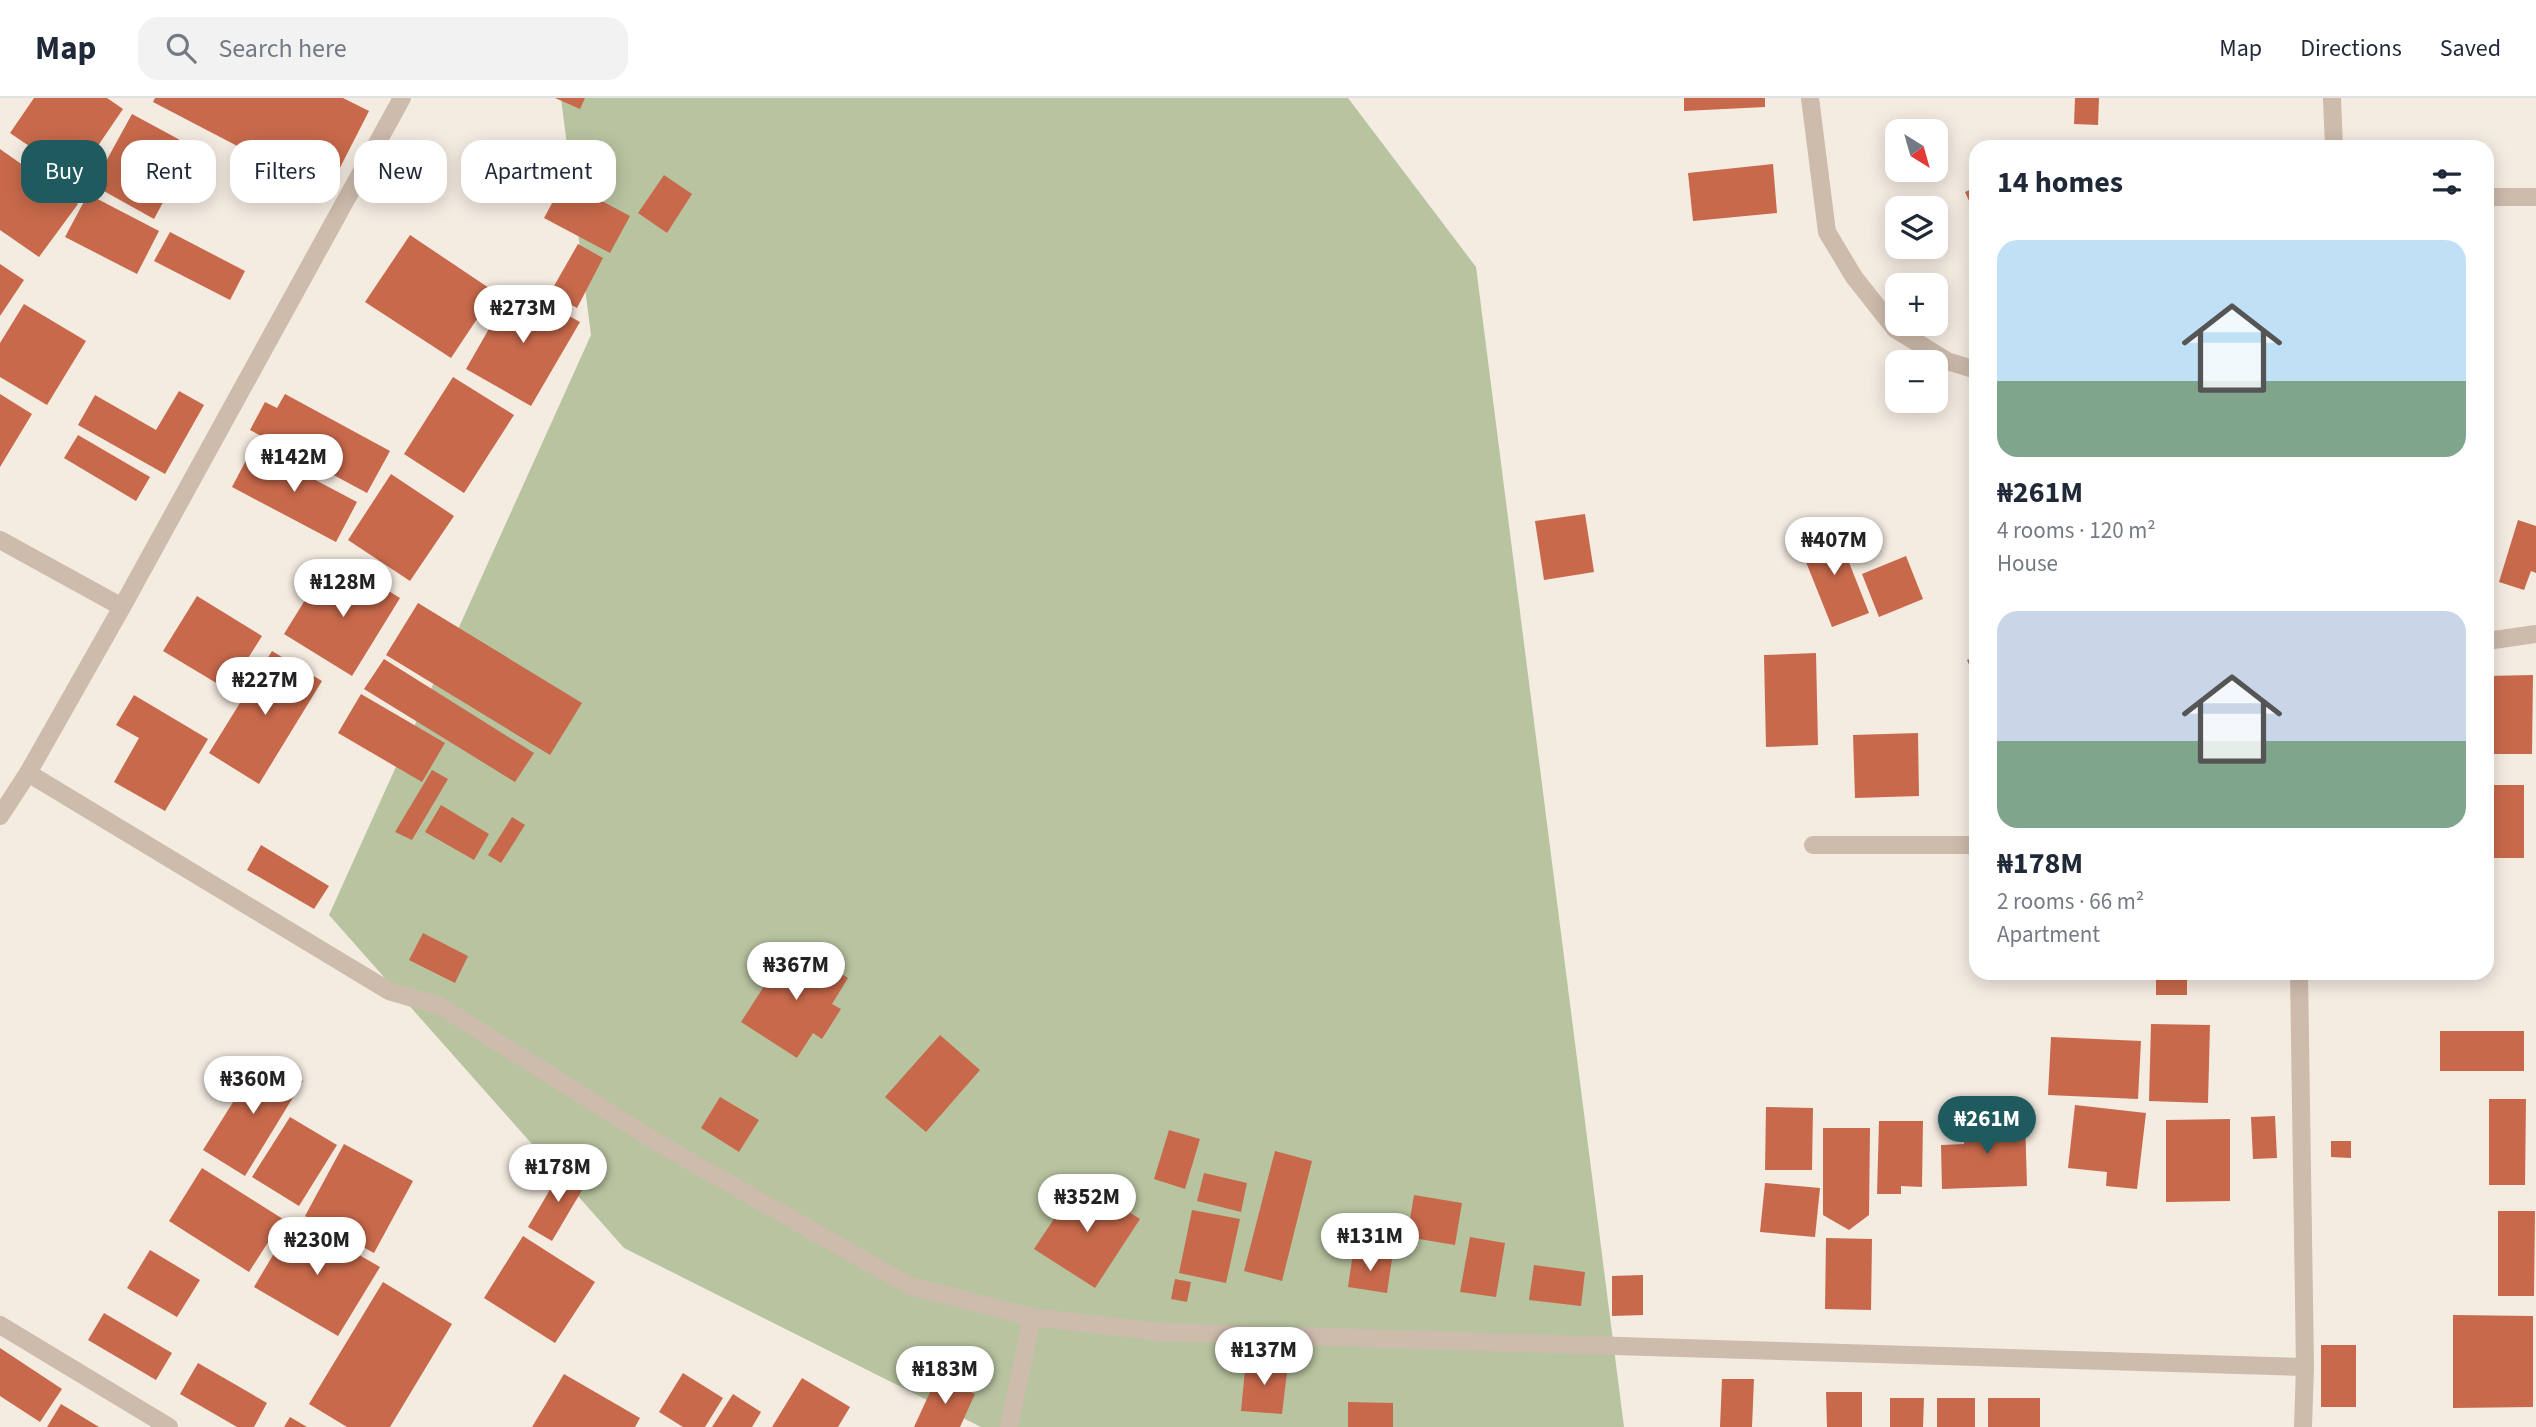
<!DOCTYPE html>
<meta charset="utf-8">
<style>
:root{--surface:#fff;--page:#f2f2f3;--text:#1f2937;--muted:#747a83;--line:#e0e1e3;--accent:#1f5a5e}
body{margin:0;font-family:"Source Sans 3",sans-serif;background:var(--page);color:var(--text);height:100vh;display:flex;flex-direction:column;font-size:26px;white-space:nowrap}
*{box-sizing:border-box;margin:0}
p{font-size:23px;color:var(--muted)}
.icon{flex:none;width:38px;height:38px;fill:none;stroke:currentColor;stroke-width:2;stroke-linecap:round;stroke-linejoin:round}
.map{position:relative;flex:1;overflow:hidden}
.drawer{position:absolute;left:1969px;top:42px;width:525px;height:840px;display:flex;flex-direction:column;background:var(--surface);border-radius:21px;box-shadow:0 4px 18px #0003}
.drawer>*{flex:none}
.banner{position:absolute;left:21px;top:42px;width:665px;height:63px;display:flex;gap:14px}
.needle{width:46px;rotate:143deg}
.controls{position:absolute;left:1885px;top:21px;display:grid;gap:14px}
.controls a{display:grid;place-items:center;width:63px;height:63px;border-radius:14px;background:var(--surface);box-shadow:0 4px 18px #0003;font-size:35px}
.price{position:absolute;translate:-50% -60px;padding:0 16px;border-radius:24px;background:#fff;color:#222;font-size:23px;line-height:46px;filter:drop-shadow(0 2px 4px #0008)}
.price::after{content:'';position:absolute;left:50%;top:42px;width:21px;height:16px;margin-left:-10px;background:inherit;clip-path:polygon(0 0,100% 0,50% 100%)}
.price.active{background:var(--accent);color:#fff}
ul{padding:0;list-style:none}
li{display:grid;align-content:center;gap:14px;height:371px;padding:0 28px}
li span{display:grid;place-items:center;height:217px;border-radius:21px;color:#555}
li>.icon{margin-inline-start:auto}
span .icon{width:126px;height:126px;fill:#fffc;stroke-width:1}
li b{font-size:30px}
h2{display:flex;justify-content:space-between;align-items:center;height:84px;padding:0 28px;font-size:30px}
.tag{padding:0 24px;border-radius:21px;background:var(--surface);box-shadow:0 4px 18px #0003;font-size:24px;line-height:63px}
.tag.active{background:var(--accent);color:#fff}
header{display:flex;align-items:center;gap:42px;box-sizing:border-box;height:98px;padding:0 35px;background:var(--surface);border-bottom:2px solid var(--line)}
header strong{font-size:33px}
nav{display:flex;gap:38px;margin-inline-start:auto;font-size:24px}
.search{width:490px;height:63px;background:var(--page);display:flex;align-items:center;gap:18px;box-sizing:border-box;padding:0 24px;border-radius:21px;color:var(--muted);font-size:26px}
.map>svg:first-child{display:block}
.green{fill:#b8c4a0}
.building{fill:#c8694b}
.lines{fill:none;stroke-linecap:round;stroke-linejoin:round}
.street{stroke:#cdbbac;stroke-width:18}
</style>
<header>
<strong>Map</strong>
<div class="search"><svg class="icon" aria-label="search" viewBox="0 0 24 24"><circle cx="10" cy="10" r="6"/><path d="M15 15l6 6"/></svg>Search here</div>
<nav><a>Map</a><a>Directions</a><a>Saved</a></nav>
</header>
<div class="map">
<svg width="2536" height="1329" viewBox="0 0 2536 1329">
<rect width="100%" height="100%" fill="#f4ebe1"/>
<path class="green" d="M561,0H1348L1476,169L1624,1329H981L624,1150L329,817L591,237Z"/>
<g class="building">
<path d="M34,0H107L123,11L76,80L10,35Z"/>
<path d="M155,0H343L369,13L327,95L153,4Z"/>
<path d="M555,0H585L580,11Z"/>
<path d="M1684,0H1765V9L1684,13Z"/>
<path d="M2075,0H2099L2098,27L2074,26Z"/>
<path d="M132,16L193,49L154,121L93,87Z"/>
<path d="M0,51L78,106L39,159L0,132Z"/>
<path d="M1773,66L1777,115L1693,123L1688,75Z"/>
<path d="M664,77L692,96L667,135L638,115Z"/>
<path d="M564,83L630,118L610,155L544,120Z"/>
<path d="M1976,89V118L1965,94Z"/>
<path d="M88,96L159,133L137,176L65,139Z"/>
<path d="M170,134L245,173L230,202L154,163Z"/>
<path d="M410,137L495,194L451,260L365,204Z"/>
<path d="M578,146L603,160L577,210L550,195Z"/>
<path d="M0,166L24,182L0,218Z"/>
<path d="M514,187L580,224L531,308L466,271Z"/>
<path d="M24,206L86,243L47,307L0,279V245Z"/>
<path d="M453,279L514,317L464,395L404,356Z"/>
<path d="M179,293L204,307L165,376L78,327L95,297L156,332Z"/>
<path d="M0,296L32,316L0,369Z"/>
<path d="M285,296L390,353L367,395L250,332L265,304L277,310Z"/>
<path d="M78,337L150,379L136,403L64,360Z"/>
<path d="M253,349L357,404L336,444L232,389Z"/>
<path d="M391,376L454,418L410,483L348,442Z"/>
<path d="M1585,416L1594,474L1544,482L1535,423Z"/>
<path d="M2518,422L2536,428V475L2531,473L2524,492L2499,484Z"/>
<path d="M1835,429L1869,515L1832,529L1798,444Z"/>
<path d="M1906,458L1923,501L1879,519L1862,476Z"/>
<path d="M350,469L400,500L352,578L284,536L318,481L335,491Z"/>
<path d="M197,498L262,538L228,592L163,553Z"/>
<path d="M418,505L582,605L550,657L386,557Z"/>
<path d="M272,553L322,583L259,686L209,655Z"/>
<path d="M1816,555L1818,647L1766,649L1764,557Z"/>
<path d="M1976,558V583L1967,562Z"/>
<path d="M384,561L534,655L515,684L364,591Z"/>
<path d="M2533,577L2532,656H2487V578Z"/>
<path d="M361,596L445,645L422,684L338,635Z"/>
<path d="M134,597L208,641L165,713L114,684L139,640L116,627Z"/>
<path d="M1918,635L1919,698L1855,700L1853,637Z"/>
<path d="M432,672L448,681L412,742L395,734Z"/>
<rect x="2487" y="687" width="37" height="73"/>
<path d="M441,707L489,736L474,762L425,734Z"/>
<path d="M512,719L525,727L501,765L488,757Z"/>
<path d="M261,747L329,788L314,811L247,772Z"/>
<path d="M2487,768H2491L2490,839H2487Z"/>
<path d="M423,835L468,858L455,885L409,862Z"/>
<path d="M792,845L848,880L832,906L841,911L822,941L813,935L797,960L741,924Z"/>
<rect x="2156" y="875" width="31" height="22"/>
<path d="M2151,926L2210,927L2208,1005L2149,1003Z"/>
<rect x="2440" y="933" width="84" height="40"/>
<path d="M940,937L980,972L926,1034L885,999Z"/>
<path d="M2051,939L2141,943L2138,1001L2048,997Z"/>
<path d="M262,958L303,983L245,1078L203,1052Z"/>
<path d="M720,999L759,1022L739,1054L701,1030Z"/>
<path d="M2489,1001H2526L2525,1087H2489Z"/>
<path d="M2075,1007L2146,1015L2137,1091L2106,1088L2107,1074L2068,1070Z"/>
<path d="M1766,1009L1813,1010L1812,1072H1765Z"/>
<path d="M2275,1018L2277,1060L2253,1061L2251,1019Z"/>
<path d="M290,1019L337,1047L299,1108L252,1079Z"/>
<path d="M2025,1020L2027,1088L1942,1091L1941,1047L1964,1046L1963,1022Z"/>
<path d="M2230,1021V1103L2166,1104V1022Z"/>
<path d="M1879,1023H1923L1922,1089L1901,1088V1096H1877Z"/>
<path d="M1823,1030H1870L1869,1117L1849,1132L1823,1117Z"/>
<path d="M1169,1032L1200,1041L1185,1091L1154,1081Z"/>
<path d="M2331,1043H2351V1060L2331,1059Z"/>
<path d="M344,1046L413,1083L374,1155L305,1118Z"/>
<path d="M1275,1053L1312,1063L1282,1183L1244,1173Z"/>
<path d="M564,1068L588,1082L552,1143L528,1129Z"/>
<path d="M202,1070L283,1121L249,1174L169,1123Z"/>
<path d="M1204,1075L1247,1085L1241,1114L1197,1103Z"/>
<path d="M1079,1083L1140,1121L1095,1190L1034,1151Z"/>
<path d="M1765,1085L1820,1090L1815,1139L1760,1134Z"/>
<path d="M1414,1097L1462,1105L1455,1147L1407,1139Z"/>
<path d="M1192,1112L1240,1121L1226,1185L1179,1175Z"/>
<path d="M2498,1113H2535L2534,1198H2498Z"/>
<path d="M295,1120L380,1169L338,1238L254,1189Z"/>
<path d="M523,1138L595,1184L555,1245L484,1200Z"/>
<path d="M1470,1139L1505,1145L1496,1199L1460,1194Z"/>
<path d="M1826,1140L1872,1141L1871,1212L1825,1211Z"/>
<path d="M150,1152L200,1182L177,1219L127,1190Z"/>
<path d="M1353,1155L1392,1161L1387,1195L1348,1189Z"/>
<path d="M1534,1167L1585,1174L1581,1208L1529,1202Z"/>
<path d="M1643,1177V1217L1612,1218V1178Z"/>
<path d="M1175,1181L1191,1184L1187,1204L1171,1201Z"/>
<path d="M383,1184L452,1226L390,1329H347L309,1306Z"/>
<path d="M104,1215L172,1255L156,1282L88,1242Z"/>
<path d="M2453,1217L2533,1218V1309L2453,1310Z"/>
<rect x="2321" y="1247" width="35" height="62"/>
<path d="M0,1250L62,1291L40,1324L0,1298Z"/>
<path d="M1246,1262L1288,1266L1282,1316L1241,1313Z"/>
<path d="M198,1265L267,1305L254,1329H237L180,1296Z"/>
<path d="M683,1275L723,1300L705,1329H683L659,1314Z"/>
<path d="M564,1276L640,1320L635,1329H532Z"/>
<path d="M937,1279L975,1296L960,1329H914Z"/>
<path d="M802,1280L850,1309L838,1329H772Z"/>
<path d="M1722,1281H1754L1752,1329H1720Z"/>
<path d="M1826,1294H1862V1329H1827Z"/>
<path d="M733,1296L761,1314L752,1329H712Z"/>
<path d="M1890,1300H1924L1923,1329H1890Z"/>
<rect x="1937" y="1300" width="38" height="29"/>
<rect x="1988" y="1300" width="52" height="29"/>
<path d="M1348,1304L1393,1305V1329H1348Z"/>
<path d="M61,1306L99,1329H47Z"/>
<path d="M290,1319L307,1329H284Z"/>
</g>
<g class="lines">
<g class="street">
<path d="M1810,0L1827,134L1854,179L1895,231L1947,263L1976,272"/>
<path d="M2332,0L2334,49"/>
<path d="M2487,99H2536"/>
<path d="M0,442L122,509"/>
<path d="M2487,543L2536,536"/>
<path d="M28,675L389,893L440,908L663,1048L910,1188L1032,1219L1160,1234L2305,1269"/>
<path d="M0,718L28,675L122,509L402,0"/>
<path d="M1813,747H1976"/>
<path d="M2299,875L2305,1269L2303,1329"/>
<path d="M0,1227L169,1329"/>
<path d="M1009,1329L1032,1219"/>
</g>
</g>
</svg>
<div class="controls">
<a><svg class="needle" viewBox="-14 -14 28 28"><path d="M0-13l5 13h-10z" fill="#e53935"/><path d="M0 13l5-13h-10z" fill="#747a83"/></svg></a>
<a><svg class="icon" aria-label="layers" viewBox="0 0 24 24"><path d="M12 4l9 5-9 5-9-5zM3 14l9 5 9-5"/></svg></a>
<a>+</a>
<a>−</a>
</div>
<b class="price" style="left:523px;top:247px">₦273M</b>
<b class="price" style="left:294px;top:396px">₦142M</b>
<b class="price" style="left:1834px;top:479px">₦407M</b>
<b class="price" style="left:343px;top:521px">₦128M</b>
<b class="price" style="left:265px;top:619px">₦227M</b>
<b class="price" style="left:796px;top:904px">₦367M</b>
<b class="price" style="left:253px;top:1018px">₦360M</b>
<b class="price active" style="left:1987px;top:1058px">₦261M</b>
<b class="price" style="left:558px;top:1106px">₦178M</b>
<b class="price" style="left:1087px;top:1136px">₦352M</b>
<b class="price" style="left:1370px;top:1175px">₦131M</b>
<b class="price" style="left:317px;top:1179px">₦230M</b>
<b class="price" style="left:1264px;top:1289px">₦137M</b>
<b class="price" style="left:945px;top:1308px">₦183M</b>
<div class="banner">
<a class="tag active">Buy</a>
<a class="tag">Rent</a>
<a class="tag">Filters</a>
<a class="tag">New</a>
<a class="tag">Apartment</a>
</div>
<section class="drawer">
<h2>14 homes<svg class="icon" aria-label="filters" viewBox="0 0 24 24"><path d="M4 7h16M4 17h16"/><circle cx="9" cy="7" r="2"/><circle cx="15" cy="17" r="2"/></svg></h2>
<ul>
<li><span style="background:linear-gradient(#bfe0f5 65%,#7fa58c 0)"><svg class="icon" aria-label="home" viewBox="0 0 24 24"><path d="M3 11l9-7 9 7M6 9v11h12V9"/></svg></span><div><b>₦261M</b><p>4 rooms · 120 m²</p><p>House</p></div></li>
<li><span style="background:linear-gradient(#c9d6e8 60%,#7fa58c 0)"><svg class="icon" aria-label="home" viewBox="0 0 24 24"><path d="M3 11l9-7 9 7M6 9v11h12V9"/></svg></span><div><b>₦178M</b><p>2 rooms · 66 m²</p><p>Apartment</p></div></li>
</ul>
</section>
</div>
